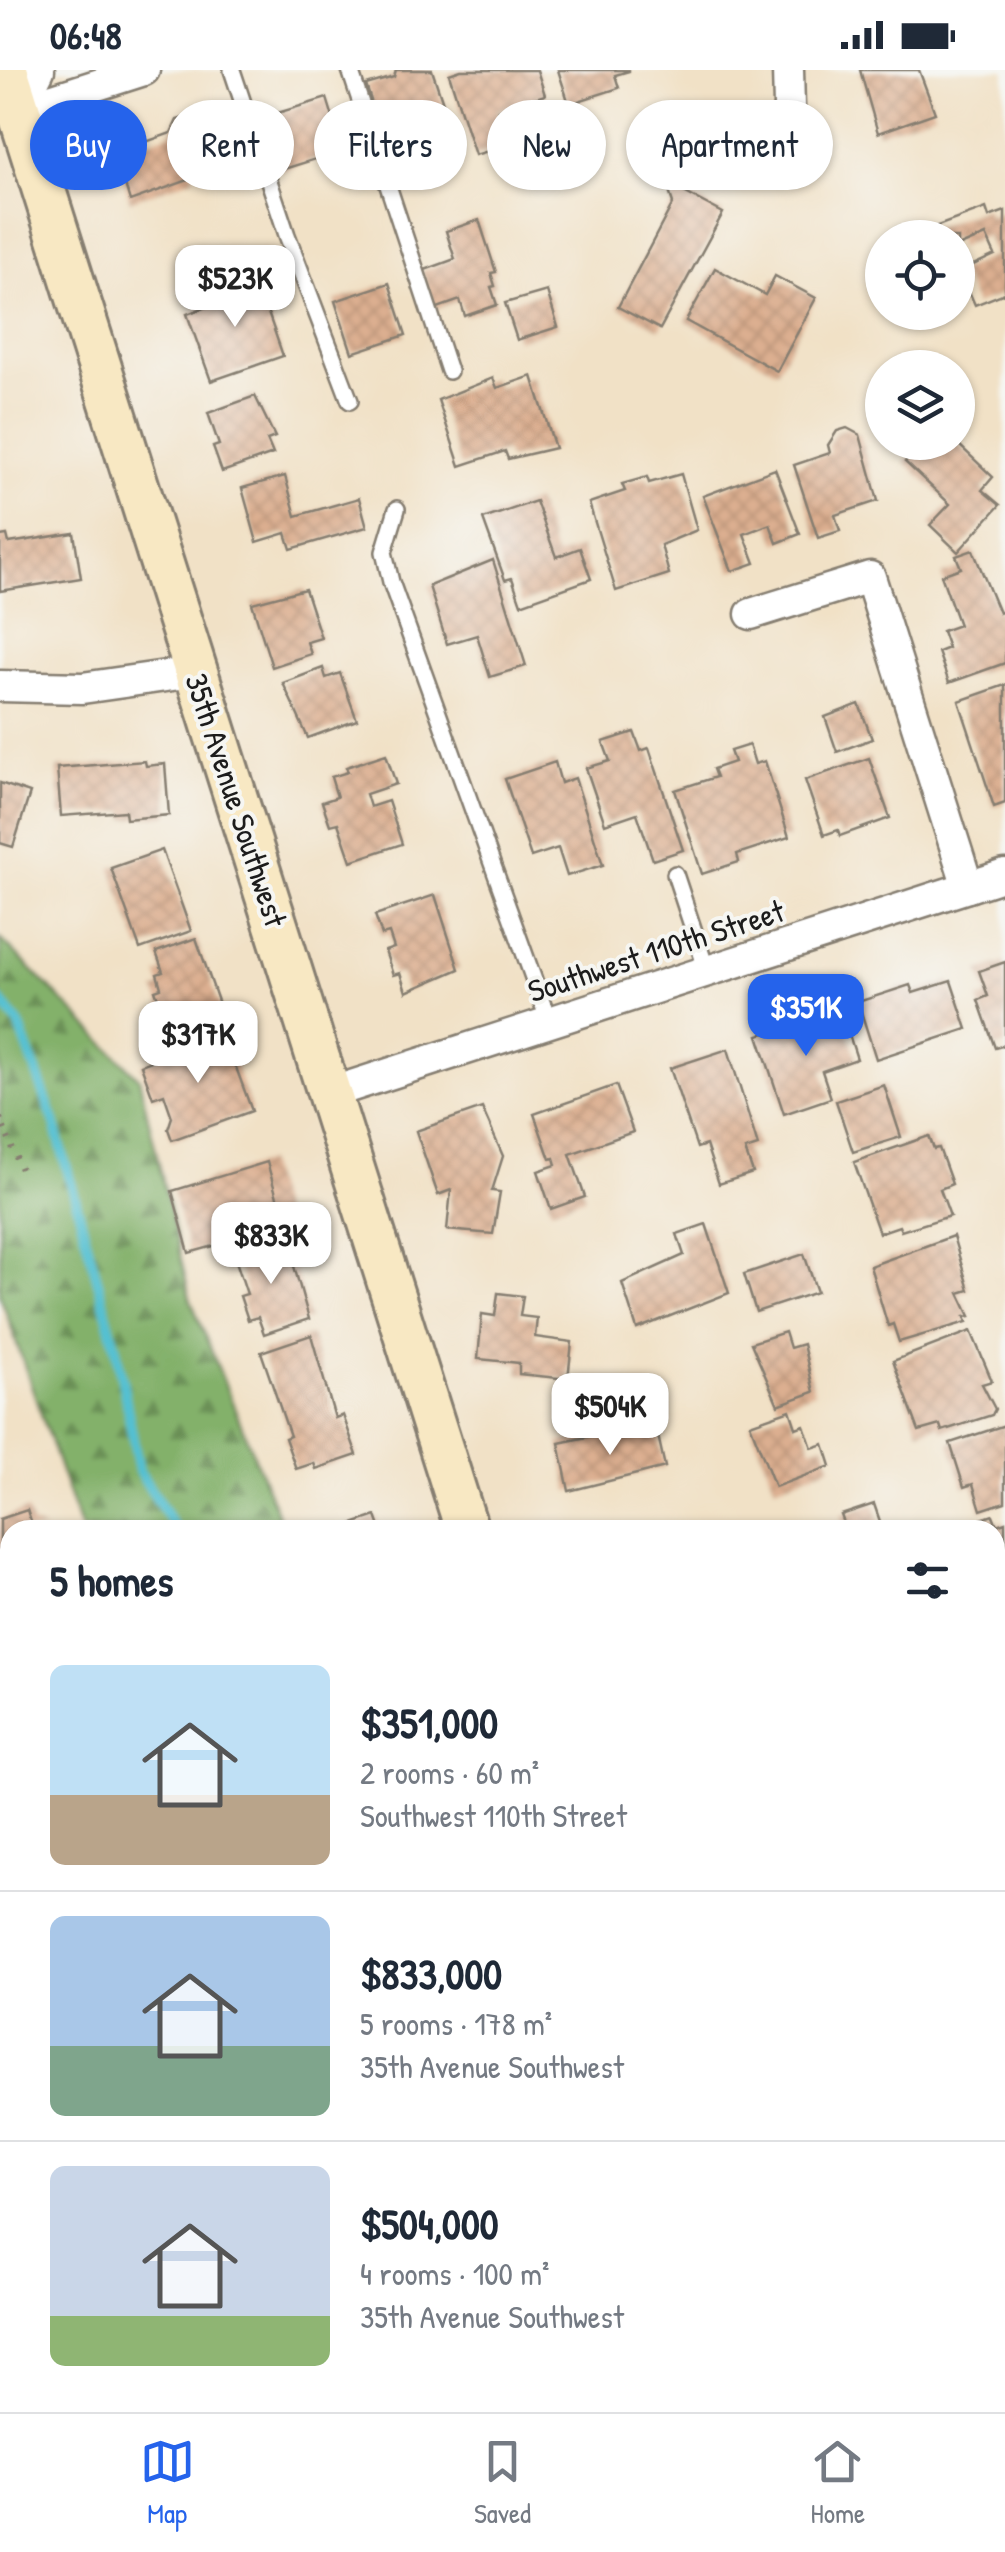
<!DOCTYPE html>
<meta charset="utf-8">
<style>
:root{--surface:#fff;--page:#f6f6f7;--text:#1f2937;--muted:#747a83;--line:#e0e1e3;--accent:#2563eb}
body{margin:0;font-family:"Patrick Hand",sans-serif;background:var(--page);color:var(--text);height:100vh;display:flex;flex-direction:column;font-size:38px;white-space:nowrap}
*{box-sizing:border-box;margin:0}
p{font-size:32px;color:var(--muted)}
.icon{flex:none;width:55px;height:55px;fill:none;stroke:currentColor;stroke-width:2;stroke-linecap:round;stroke-linejoin:round}
.map{position:relative;flex:1;overflow:hidden}
.panel{position:absolute;left:0px;top:1450px;width:1005px;height:892px;display:flex;flex-direction:column;background:var(--surface);border-radius:30px 30px 0 0;box-shadow:0 2px 8px #0004}
.panel>*{flex:none}
.banner{position:absolute;left:30px;top:30px;width:945px;height:90px;display:flex;gap:20px}
.controls{position:absolute;left:865px;top:150px;display:grid;gap:20px}
.controls a{display:grid;place-items:center;width:110px;height:110px;border-radius:50%;background:var(--surface);box-shadow:0 2px 8px #0004;font-size:50px}
.price{position:absolute;translate:-50% -85px;padding:0 22px;border-radius:20px;background:#fff;color:#222;font-size:32px;line-height:65px;filter:drop-shadow(0 2px 5px #0008)}
.price::after{content:'';position:absolute;left:50%;top:60px;width:30px;height:22px;margin-left:-15px;background:inherit;clip-path:polygon(0 0,100% 0,50% 100%)}
.price.current{background:var(--accent);color:#fff}
ul{padding:0;list-style:none}
li{display:flex;align-items:center;gap:30px;height:250px;padding:0 50px}
li+li{border-top:2px solid var(--line)}
li span{display:grid;place-items:center;flex:none;width:280px;height:200px;border-radius:15px;color:#555}
li>.icon{margin-inline-start:auto}
span .icon{width:120px;height:120px;fill:#fffc;stroke-width:1}
li b{font-size:42px}
h2{display:flex;justify-content:space-between;align-items:center;height:120px;padding:0 50px;font-size:42px}
.chip{padding:0 35px;border-radius:45px;background:var(--surface);box-shadow:0 2px 8px #0004;font-size:35px;line-height:90px}
.chip.current{background:var(--accent);color:#fff}
.status{display:flex;justify-content:space-between;align-items:center;height:70px;padding:0 50px;background:var(--surface);direction:ltr}
.status svg{height:28px;fill:currentColor}
.tabs{display:flex;justify-content:space-around;align-items:center;height:140px;border-top:2px solid var(--line);background:var(--surface);font-size:28px;color:var(--muted)}
.tabs a{display:grid;justify-items:center;gap:5px}
.tabs .current{color:var(--accent)}
.map>svg:first-child{display:block}
.forest{fill:url(#forest-firs);stroke:#506643;stroke-width:2.5}
.lines{fill:none;stroke-linecap:round;stroke-linejoin:round}
.stream{stroke:#55c0d1;stroke-width:10}
.building{fill:url(#building-cross-hatch)}
.lane-casing{stroke:#867e71;stroke-width:20}
.street-casing{stroke:#867e71;stroke-width:35}
.secondary-casing{stroke:#867e71;stroke-width:48}
.path{stroke:#867e71;stroke-width:6;stroke-dasharray:2.5 8;stroke-linecap:butt}
.lane{stroke:#fff;stroke-width:15}
.street{stroke:#fff;stroke-width:30}
.secondary{stroke:#f8e8c3;stroke-width:42}
.labels{text-anchor:middle;stroke-width:8;stroke-linejoin:round;paint-order:stroke}
.street-label{font-size:32px;fill:#1c1c1c;stroke:#f6f6f2}
</style>
<div class="status"><b>06:48</b><svg viewBox="0 0 49 12"><path d="M0 12V9h3v3zM5 12V6h3v6zM10 12V3h3v9zM15 12V0h3v12zM26 1h20v11H26zM47 4h2v5h-2z"/></svg></div>
<div class="map">
<svg width="1005" height="2342" viewBox="0 0 1005 2342">
<defs>
<pattern id="forest-firs" width="22" height="20" patternUnits="userSpaceOnUse" patternTransform="scale(2.5)"><rect width="22" height="20" fill="#83b16a"/><path d="M5 1l3.5 6h-7zM16 11l3.5 6h-7z" fill="#6a8f56"/></pattern>
<pattern id="building-cross-hatch" width="8" height="8" patternUnits="userSpaceOnUse" patternTransform="scale(2.5)"><rect width="8" height="8" fill="#dcaf90"/><path d="M0 0l8 8M0 8l8-8" fill="none" stroke="#bc967c"/></pattern>
</defs>
<rect width="100%" height="100%" fill="#f6f6f2"/>
<filter id="ink" filterUnits="userSpaceOnUse"><feTurbulence type="fractalNoise" baseFrequency=".01" numOctaves="2"/><feDisplacementMap in="SourceGraphic" scale="20" xChannelSelector="R" yChannelSelector="G"/><feConvolveMatrix kernelMatrix="1 2 1 2 8 2 1 2 1" color-interpolation-filters="sRGB"/></filter>
<filter id="wash" filterUnits="userSpaceOnUse"><feTurbulence type="fractalNoise" baseFrequency=".0048" numOctaves="4" result="noise"/><feDisplacementMap in="SourceGraphic" scale="40" xChannelSelector="R" yChannelSelector="G"/><feGaussianBlur stdDeviation="2.25" result="paint"/><feColorMatrix in="noise" values="0 0 0 0 0 0 0 0 0 0 0 0 0 0 0 0 0 1.4 0 .05"/><feComposite in="paint" operator="in"/></filter>
<g filter="url(#wash)">
<rect width="100%" height="100%" fill="#f1e1c6"/>
<path class="forest" d="M0,868L139,1008L190,1228L284,1460H81L0,1225Z"/>
<g class="lines">
<path class="stream" d="M0,930L19,954L54,1051L116,1278L139,1401L176,1460"/>
</g>
<g id="blocks">
<g class="building">
<path d="M432,0L455,69L390,90L366,15L394,7L396,0Z"/>
<path d="M461,0H537L545,25L529,30L534,47L516,53L511,36L498,40L509,75L475,85L449,4Z"/>
<path d="M558,0H629V1L615,5L619,18L569,34Z"/>
<path d="M860,0H919L935,43L878,63Z"/>
<path d="M327,28L335,54L343,52L351,78L281,100L264,47Z"/>
<path d="M193,45L205,77L186,83L194,108L130,131L112,71L142,61L146,72L171,63L177,50Z"/>
<path d="M674,96L682,121L723,143L660,259L618,237L673,133L662,101Z"/>
<path d="M986,138L989,147L1005,141V223L975,235L960,201L995,185L986,165L958,177V168H905Z"/>
<path d="M479,150L496,202L491,203L495,216L491,217L497,235L465,246L460,230L435,239L422,201L455,189L446,161Z"/>
<path d="M715,198L765,225L775,206L816,228L777,301L686,251Z"/>
<path d="M255,205L283,286L211,311L187,244L217,233L212,220Z"/>
<path d="M389,213L406,265L352,283L335,231Z"/>
<path d="M547,221L558,257L517,270L505,233Z"/>
<path d="M532,306L555,378L508,389L505,381L460,396L438,330L493,308L497,318Z"/>
<path d="M255,326L275,367L267,370L273,384L222,402L213,377L219,375L208,343Z"/>
<path d="M847,358L860,365L878,431L835,445L840,461L818,468L794,395L830,383L828,375L837,361Z"/>
<path d="M910,372H956L993,407L982,420L1000,435L958,482L930,455L950,434L905,392L917,379Z"/>
<path d="M775,399L800,464L777,473L770,454L744,464L755,493L732,501L703,426Z"/>
<path d="M681,404L697,460L661,475L669,504L616,521L589,433L625,421L622,414L647,407L649,413Z"/>
<path d="M285,406L296,446L359,428L367,457L291,479L286,463L257,472L242,418Z"/>
<path d="M536,431L556,487L580,478L591,509L521,534L512,508L505,510L483,449Z"/>
<path d="M74,463L81,508L0,521V466L7,465L9,473Z"/>
<path d="M973,480L999,543L1005,541V593L949,613L938,582L948,578L942,561L959,555L941,505L961,498L956,486Z"/>
<path d="M493,490L526,596L490,607L477,565L447,574L429,516Z"/>
<path d="M305,519L321,568L307,572L311,584L272,597L252,533Z"/>
<path d="M323,598L326,608L340,603L357,650L308,668L283,613Z"/>
<path d="M1005,615V733L994,737L959,631Z"/>
<path d="M859,634L872,669L837,682L825,647Z"/>
<path d="M634,662L641,681L649,678L683,780L653,790L637,743L605,754L586,698L610,691L603,672Z"/>
<path d="M749,675L755,694L765,691L789,767L737,784L739,792L702,804L675,720L716,707L713,699L734,692L730,681Z"/>
<path d="M386,684L396,714L366,724L370,737L388,731L402,774L351,791L338,753L330,755L322,732L337,727L331,707L348,702L346,697Z"/>
<path d="M869,688L890,748L840,766L838,760L824,765L805,710Z"/>
<path d="M145,691L146,696L165,694L169,745L126,749L125,741L61,746L57,698Z"/>
<path d="M555,692L561,713L575,708L603,795L567,806L558,778L531,787L505,709Z"/>
<path d="M0,713L30,723L13,777L0,773Z"/>
<path d="M162,780L191,861L140,879L111,798Z"/>
<path d="M435,825L459,899L406,922L400,903L393,905L385,881L394,878L389,863L382,865L375,845Z"/>
<path d="M196,868L226,954L173,972L155,920L161,918L157,904L163,902L156,882Z"/>
<path d="M1005,892V975L995,978L978,930L988,926L979,901Z"/>
<path d="M951,911L967,959L876,989L858,932L910,915L913,923Z"/>
<path d="M842,943L857,989L822,1001L831,1028L784,1044L758,965Z"/>
<path d="M223,962L252,1041L172,1070L168,1059L172,1047L164,1024L153,1028L141,995Z"/>
<path d="M728,979L758,1076L745,1080L753,1103L719,1114L706,1075L697,1078L670,998Z"/>
<path d="M616,1015L633,1062L570,1084L585,1127L551,1139L538,1101L556,1095L554,1088L550,1089L534,1044Z"/>
<path d="M884,1015L901,1067L853,1082L836,1031Z"/>
<path d="M482,1038L503,1086L492,1121L500,1122L493,1164L447,1160L451,1120L438,1125L416,1061Z"/>
<path d="M929,1066L934,1079L939,1078L952,1114L940,1119L950,1146L901,1161L899,1156L879,1163L854,1092Z"/>
<path d="M267,1092L285,1156L189,1183L172,1121Z"/>
<path d="M706,1154L729,1223L637,1259L622,1213L684,1185L677,1164Z"/>
<path d="M953,1166L969,1220L959,1223L970,1246L965,1247L967,1252L899,1272L893,1254L888,1256L870,1196Z"/>
<path d="M286,1168L309,1249L264,1264L258,1247L248,1250L240,1226L247,1224L234,1185Z"/>
<path d="M804,1184L817,1222L756,1242L744,1204Z"/>
<path d="M498,1223L523,1226L520,1246L537,1248L535,1267L572,1272L568,1309L519,1304V1293L478,1289L482,1244L495,1246Z"/>
<path d="M971,1261L992,1311L982,1314L995,1339L992,1345L942,1361L940,1355L919,1361L893,1291Z"/>
<path d="M785,1262L790,1278L803,1274L814,1322L778,1335L751,1273Z"/>
<path d="M311,1265L335,1348L343,1345L357,1385L316,1399L314,1393L296,1399L285,1368L290,1366L261,1282Z"/>
<path d="M790,1340L796,1358L804,1355L812,1378L824,1374L831,1396L775,1417L750,1354Z"/>
<path d="M1005,1355V1432L981,1440L973,1414L964,1417L950,1373Z"/>
<path d="M624,1359L626,1367L657,1361L665,1397L569,1421L559,1373Z"/>
<path d="M874,1434L883,1460H836L845,1456L841,1445Z"/>
<path d="M27,1440L32,1455L45,1460H10V1529L0,1533V1449Z"/>
<path d="M993,1445L997,1455L1005,1452V1535L1000,1537L995,1523V1460H978L975,1451Z"/>
<path d="M376,1446L381,1460H338V1459Z"/>
<path d="M996,1753L1005,1780V1799L995,1803Z"/>
<path d="M996,1975L1005,2002V2038L995,2042Z"/>
<path d="M10,2308V2332H118L121,2342H0V2312Z"/>
<path d="M995,2331L1004,2342H913L911,2336Z"/>
<path d="M503,2332H630L633,2340L501,2342L498,2334Z"/>
</g>
</g>
</g>
<g filter="url(#ink)">
<use href="#blocks" fill-opacity="0" stroke="#867e71" stroke-width="2.5"/>
<g class="lines">
<defs>
<g id="lane">
<path d="M232,0L287,165L350,331"/>
<path d="M350,0L449,301"/>
<path d="M397,439L384,482L391,512L549,952"/>
<path d="M675,804L707,901"/>
</g>
<g id="street">
<path d="M19,40L144,0"/>
<path d="M19,40L39,0"/>
<path d="M776,92L789,37L788,0"/>
<path d="M751,544L870,507L968,817"/>
<path d="M0,616L82,618L194,602"/>
<path d="M330,1023L1005,805"/>
<path d="M0,1830L10,1860"/>
<path d="M995,1893L1005,1890"/>
<path d="M0,2240L10,2236"/>
<path d="M213,2332L216,2342"/>
</g>
<g id="secondary">
<path d="M6,0L467,1460"/>
<path d="M744,2332L748,2342"/>
</g>
</defs>
<use href="#lane" class="lane-casing"/>
<use href="#street" class="street-casing"/>
<use href="#secondary" class="secondary-casing"/>
<path class="path" d="M0,1048L22,1102"/>
<use href="#lane" class="lane"/>
<use href="#street" class="street"/>
<use href="#secondary" class="secondary"/>
</g>
</g>
<g class="labels">
<g class="street-label">
<text transform="translate(236 730) rotate(72)" y="11">35th Avenue Southwest</text>
<text transform="translate(656 881) rotate(-18)" y="11">Southwest 110th Street</text>
</g>
</g>
</svg>
<div class="controls">
<a><svg class="icon" aria-label="locate" viewBox="0 0 24 24"><circle cx="12" cy="12" r="6"/><path d="M12 2v4M12 18v4M2 12h4M18 12h4"/></svg></a>
<a><svg class="icon" aria-label="layers" viewBox="0 0 24 24"><path d="M12 4l9 5-9 5-9-5zM3 14l9 5 9-5"/></svg></a>
</div>
<b class="price" style="left:235px;top:260px">$523K</b>
<b class="price current" style="left:806px;top:989px">$351K</b>
<b class="price" style="left:198px;top:1016px">$317K</b>
<b class="price" style="left:271px;top:1217px">$833K</b>
<b class="price" style="left:610px;top:1388px">$504K</b>
<div class="banner">
<a class="chip current">Buy</a>
<a class="chip">Rent</a>
<a class="chip">Filters</a>
<a class="chip">New</a>
<a class="chip">Apartment</a>
</div>
<section class="panel">
<h2>5 homes<svg class="icon" aria-label="filters" viewBox="0 0 24 24"><path d="M4 7h16M4 17h16"/><circle cx="9" cy="7" r="2"/><circle cx="15" cy="17" r="2"/></svg></h2>
<ul>
<li><span style="background:linear-gradient(#bfe0f5 65%,#b9a48a 0)"><svg class="icon" aria-label="home" viewBox="0 0 24 24"><path d="M3 11l9-7 9 7M6 9v11h12V9"/></svg></span><div><b>$351,000</b><p>2 rooms · 60 m²</p><p>Southwest 110th Street</p></div></li>
<li><span style="background:linear-gradient(#a9c7e8 65%,#7fa58c 0)"><svg class="icon" aria-label="home" viewBox="0 0 24 24"><path d="M3 11l9-7 9 7M6 9v11h12V9"/></svg></span><div><b>$833,000</b><p>5 rooms · 178 m²</p><p>35th Avenue Southwest</p></div></li>
<li><span style="background:linear-gradient(#c9d6e8 75%,#8fb573 0)"><svg class="icon" aria-label="home" viewBox="0 0 24 24"><path d="M3 11l9-7 9 7M6 9v11h12V9"/></svg></span><div><b>$504,000</b><p>4 rooms · 100 m²</p><p>35th Avenue Southwest</p></div></li>
</ul>
</section>
</div>
<nav class="tabs">
<a class="current"><svg class="icon" aria-label="map" viewBox="0 0 24 24"><path d="M3 6l6-2 6 2 6-2v14l-6 2-6-2-6 2zM9 4v14M15 6v14"/></svg>Map</a>
<a><svg class="icon" aria-label="saved" viewBox="0 0 24 24"><path d="M7 4h10v16l-5-4-5 4z"/></svg>Saved</a>
<a><svg class="icon" aria-label="home" viewBox="0 0 24 24"><path d="M3 11l9-7 9 7M6 9v11h12V9"/></svg>Home</a>
</nav>
